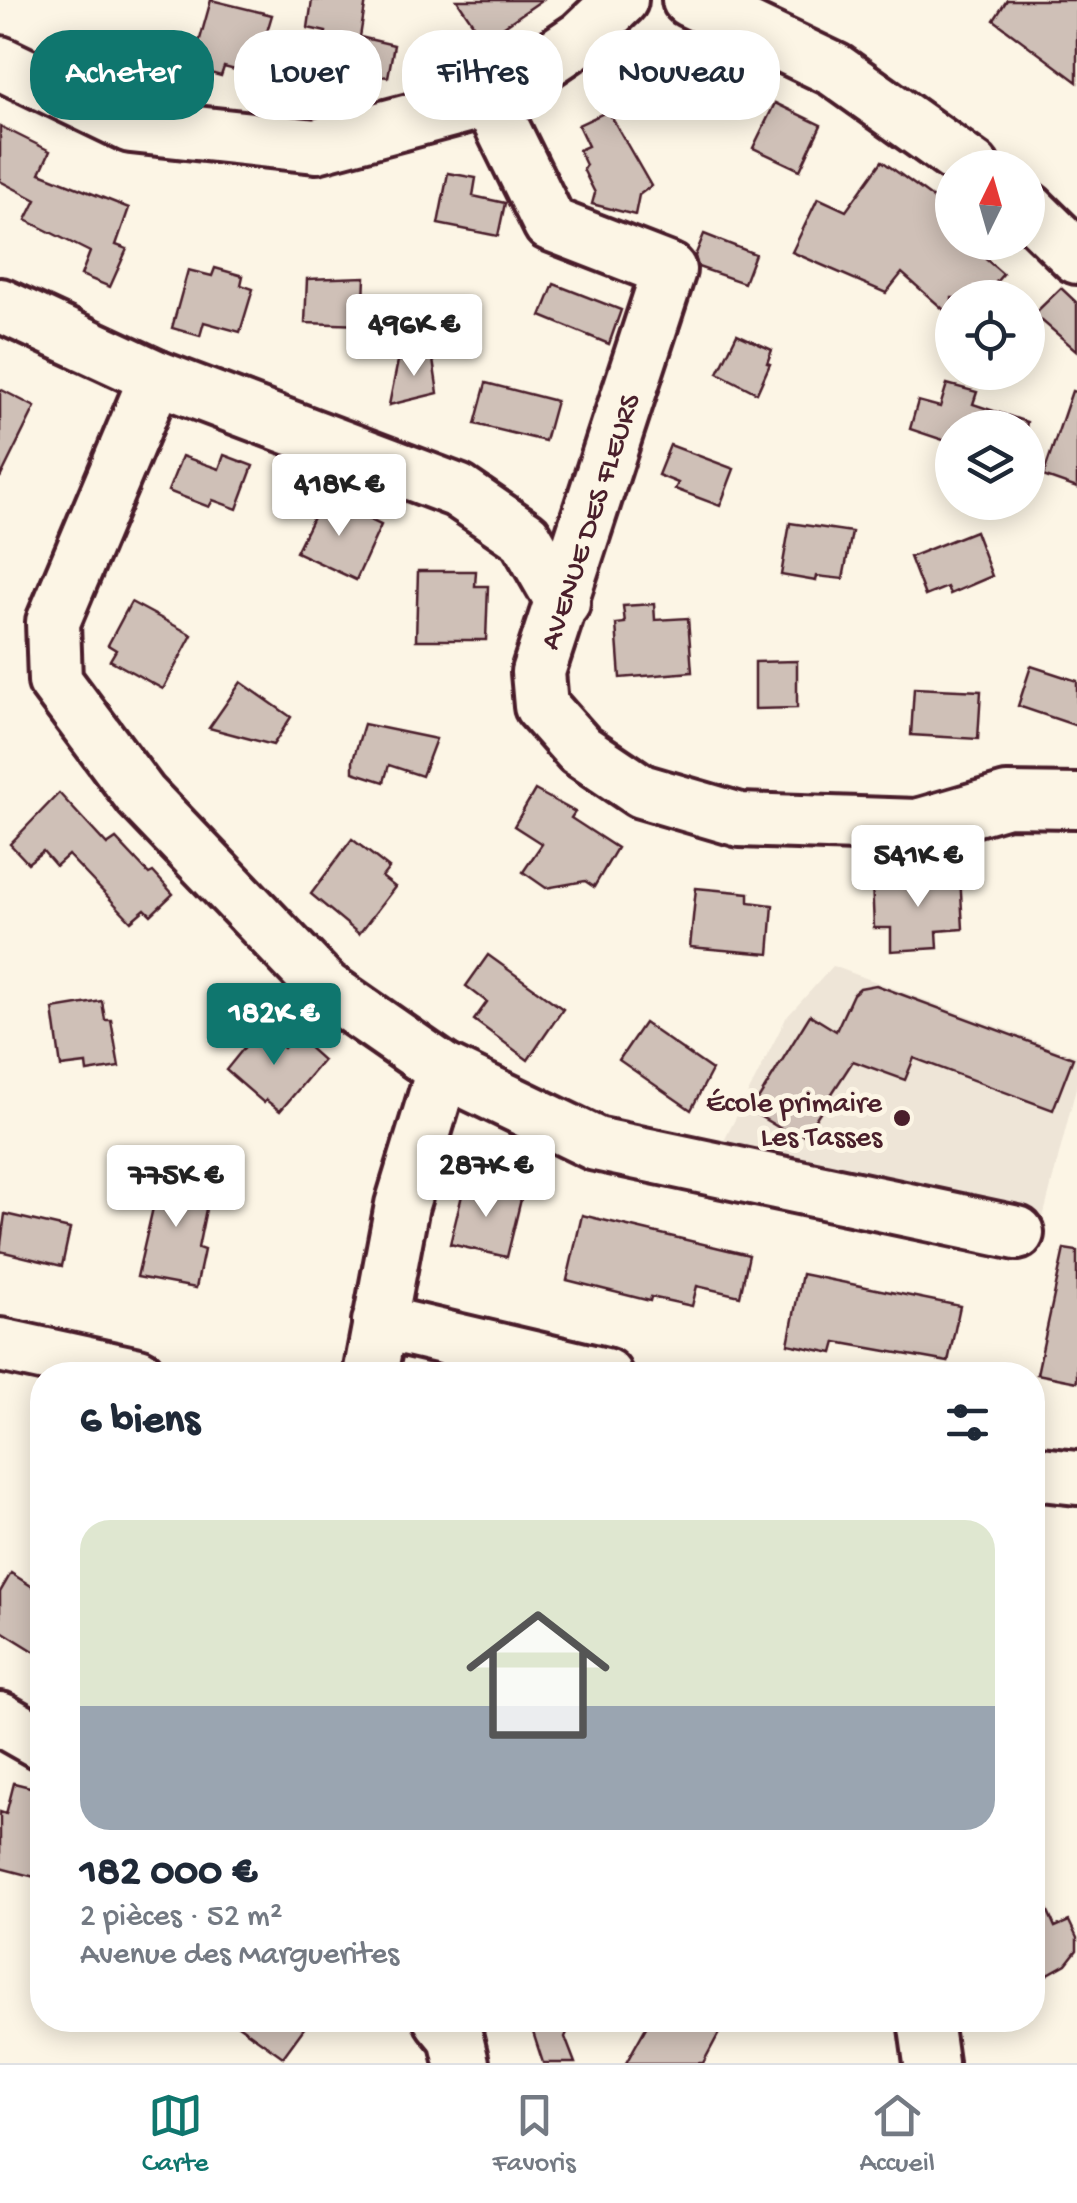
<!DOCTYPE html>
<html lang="fr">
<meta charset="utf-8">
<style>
:root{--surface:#fff;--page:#f2f2f3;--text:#1f2937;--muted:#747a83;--line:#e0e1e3;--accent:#0f766e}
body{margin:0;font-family:"Gochi Hand",sans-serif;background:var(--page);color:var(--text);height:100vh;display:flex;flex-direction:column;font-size:38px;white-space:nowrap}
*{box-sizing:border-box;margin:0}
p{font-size:32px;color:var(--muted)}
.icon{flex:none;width:55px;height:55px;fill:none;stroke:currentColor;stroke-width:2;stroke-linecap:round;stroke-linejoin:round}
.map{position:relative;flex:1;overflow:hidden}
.details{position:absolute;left:30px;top:1362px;width:1015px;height:670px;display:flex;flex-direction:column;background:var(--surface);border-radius:40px;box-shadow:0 5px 25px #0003}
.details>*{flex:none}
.top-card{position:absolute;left:30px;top:30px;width:1018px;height:90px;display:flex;gap:20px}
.needle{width:65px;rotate:5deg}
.fabs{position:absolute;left:935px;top:150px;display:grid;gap:20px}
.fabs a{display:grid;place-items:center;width:110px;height:110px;border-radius:50%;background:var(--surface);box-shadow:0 5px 25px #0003;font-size:50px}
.price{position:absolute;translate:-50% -85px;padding:0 22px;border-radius:10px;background:#fff;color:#222;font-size:32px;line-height:65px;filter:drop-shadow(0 2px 5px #0008)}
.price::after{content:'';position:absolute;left:50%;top:60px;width:30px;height:22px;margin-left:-15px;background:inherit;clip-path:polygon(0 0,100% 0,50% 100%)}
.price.selected{background:var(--accent);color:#fff}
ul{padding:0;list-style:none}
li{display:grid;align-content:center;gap:20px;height:530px;padding:0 50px}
li span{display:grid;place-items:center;height:310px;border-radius:30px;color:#555}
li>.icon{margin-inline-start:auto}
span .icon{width:180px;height:180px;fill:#fffc;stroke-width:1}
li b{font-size:42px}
h2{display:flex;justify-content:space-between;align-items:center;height:120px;padding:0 50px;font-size:42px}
.pill{padding:0 35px;border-radius:40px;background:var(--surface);box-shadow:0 5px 25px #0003;font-size:35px;line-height:90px}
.pill.selected{background:var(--accent);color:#fff}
.tabs{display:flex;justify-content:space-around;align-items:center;height:140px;border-top:2px solid var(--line);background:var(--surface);font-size:28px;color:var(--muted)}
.tabs a{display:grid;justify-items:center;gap:5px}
.tabs .selected{color:var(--accent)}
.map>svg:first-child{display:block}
.built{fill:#eee5d7}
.building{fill:#cfc0b7;stroke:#4a1f2b;stroke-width:2.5}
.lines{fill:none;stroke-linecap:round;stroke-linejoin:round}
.minor-casing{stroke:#4a1f2b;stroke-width:60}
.minor{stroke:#fcf5e5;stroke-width:52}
.poi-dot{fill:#4a1f2b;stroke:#fcf5e5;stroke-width:4}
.labels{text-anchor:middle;stroke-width:10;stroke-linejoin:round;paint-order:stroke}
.street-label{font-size:30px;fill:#4a1f2b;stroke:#fcf5e5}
.poi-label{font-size:30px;fill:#4a1f2b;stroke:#fcf5e5;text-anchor:end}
</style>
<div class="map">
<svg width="1077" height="2063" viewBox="0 0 1077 2063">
<rect width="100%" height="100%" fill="#fcf5e5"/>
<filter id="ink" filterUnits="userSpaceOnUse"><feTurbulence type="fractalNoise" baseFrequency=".01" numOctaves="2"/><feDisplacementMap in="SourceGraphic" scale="20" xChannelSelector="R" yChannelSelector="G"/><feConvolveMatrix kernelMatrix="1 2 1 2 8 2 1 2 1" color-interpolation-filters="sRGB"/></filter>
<g filter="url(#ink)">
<path class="built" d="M833,966L1077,1056V1084L1042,1222L718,1153L786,1018Z"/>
<g class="building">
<path d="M211,0L272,15L254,75L224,67L221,76L192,68Z"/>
<path d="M312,0H366L360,37L394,45L388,77L319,67L326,32L308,28Z"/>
<path d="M457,0H542L484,40Z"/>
<path d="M1007,0H1077V82L994,20Z"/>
<path d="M680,60L721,79L701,121L647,94L659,66L675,72Z"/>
<path d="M775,103L821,125L800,170L753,148Z"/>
<path d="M608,111L651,186L639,195L635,215L592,204L595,193L583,169L586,165L579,150L588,146L578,125Z"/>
<path d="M0,126L50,151L40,173L129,208L116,245L127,249L110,287L81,275L90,252L26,220L36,200L0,181Z"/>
<path d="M882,161L952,212V242H966L1003,274L982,298H952L951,316L902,273L886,293L792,252L818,198L846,211Z"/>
<path d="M448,173L476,178L473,196L505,203L498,236L438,224Z"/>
<path d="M704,234L755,254L744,283L698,267L695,256Z"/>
<path d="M215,268L243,276L241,285L253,289L240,332L204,322L200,336L172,328L188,270L212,276Z"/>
<path d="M365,277L363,325L305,323L307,279Z"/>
<path d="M554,284L621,310L609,344L541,316Z"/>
<path d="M1061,288L1077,303V351L1034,314Z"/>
<path d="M737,334L772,350L767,363L770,364L757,393L718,373Z"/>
<path d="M432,353L438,393L389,405L398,361Z"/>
<path d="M486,383L556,401L545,441L475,424Z"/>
<path d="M947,384L977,392L973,404L1027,422L1026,428H952V443L910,429L918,401L940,407Z"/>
<path d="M0,389L35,407L0,478Z"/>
<path d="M1072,391L1077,392V488L1043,476Z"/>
<path d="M670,445L734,469L720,506L675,489L678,483L658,475Z"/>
<path d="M224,455L253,466L237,509L213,500L209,507L168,491L182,456L219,469Z"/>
<path d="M323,497L381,525L356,580L296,552Z"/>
<path d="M790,523L852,532L843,579L817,576L816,581L781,575Z"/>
<path d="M975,531L992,576L950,594L947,587L925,596L910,557Z"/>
<path d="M418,571H476L475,586H488L486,640H416Z"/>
<path d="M131,602L192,635L163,689L110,660L116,650L108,645Z"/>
<path d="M654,604L655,620L688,618L692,672L620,678L616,624L625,623L623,606Z"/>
<path d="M797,661V708L755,709V662Z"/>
<path d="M1031,666L1077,681V726L1018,706Z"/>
<path d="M241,682L291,717L273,745L209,728Z"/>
<path d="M914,688L981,691L978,739L911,735Z"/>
<path d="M364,724L436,739L422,776L389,765L384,782L353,772V760Z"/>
<path d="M535,790L575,812L571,818L617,848L594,887L585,881L546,888L523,872L542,844L514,826Z"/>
<path d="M59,793L107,845L116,839L149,874L153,872L173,894L151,915L145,909L131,921L68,855L56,866L43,851L28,863L10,844Z"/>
<path d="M352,839L389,868L382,877L395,887L359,934L311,894Z"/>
<path d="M960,875L963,929L937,931L938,948L891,951V928H874L872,881Z"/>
<path d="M696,888L749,893V902L773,905L769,954L690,947Z"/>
<path d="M488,955L563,1009L528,1060L474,1020L487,1002L466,986Z"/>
<path d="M876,985L1073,1058L1053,1110L914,1058L905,1080L853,1061L805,1135L783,1130L751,1111L810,1015L836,1031L853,994L860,988Z"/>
<path d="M102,1001L105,1020H111L119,1067L87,1072L86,1064L61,1067L53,1009Z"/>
<path d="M644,1023L712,1070L691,1110L619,1060Z"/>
<path d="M260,1028L284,1048L295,1035L323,1060L280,1111L266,1100L264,1103L226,1070Z"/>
<path d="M162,1169L212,1180L198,1248L204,1250L196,1288L137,1277Z"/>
<path d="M465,1183L522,1195L507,1257L450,1244Z"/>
<path d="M5,1214L70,1229L62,1266L0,1251Z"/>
<path d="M582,1215L749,1255L740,1296L697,1286L692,1306L651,1297L650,1301L567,1280Z"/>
<path d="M1064,1249L1077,1251V1382L1037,1374Z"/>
<path d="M802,1274L960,1306L948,1362L836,1342L833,1353L788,1344Z"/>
<path d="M11,1573L42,1593V1656L0,1630V1592Z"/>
<path d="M14,1783L42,1790V1879L0,1868V1812L6,1814Z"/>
<path d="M1032,1875L1055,1927L1069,1921L1077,1938V1950L1066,1964L1032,1983Z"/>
<path d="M231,2020H310L283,2057Z"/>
<path d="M529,2020H573L565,2037L575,2063H543Z"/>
<path d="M650,2020H726L703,2063H626Z"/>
</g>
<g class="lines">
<defs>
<g id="minor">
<path d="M689,0L835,70L973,168"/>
<path d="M0,63L131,126L316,146L489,100L582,37L621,0"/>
<path d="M489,100L550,224L669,270L538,672L541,706L580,750L641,791L740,820L917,826L1007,800L1077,801"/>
<path d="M1028,209L1077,257"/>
<path d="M0,305L156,377L458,491L525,537L563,603"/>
<path d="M156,377L53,622L55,681L141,796L325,988L443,1070L402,1205L370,1375"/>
<path d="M443,1070L596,1144L1017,1233"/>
<path d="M379,1322L605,1375"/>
<path d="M0,1345L138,1375"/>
<path d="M1032,1473L1077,1478"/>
<path d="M0,1719L42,1743"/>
<path d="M441,2020L456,2038L462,2063"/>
<path d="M925,2020L931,2063"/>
</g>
</defs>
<use href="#minor" class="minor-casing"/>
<use href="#minor" class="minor"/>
</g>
</g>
<circle class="poi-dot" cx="902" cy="1118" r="10"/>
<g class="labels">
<g class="street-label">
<text transform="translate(588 521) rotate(-72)" y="10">AVENUE DES FLEURS</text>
</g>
<g class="poi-label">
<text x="882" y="1111">École primaire<tspan x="882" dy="34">Les Tasses</tspan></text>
</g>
</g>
</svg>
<div class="fabs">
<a><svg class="needle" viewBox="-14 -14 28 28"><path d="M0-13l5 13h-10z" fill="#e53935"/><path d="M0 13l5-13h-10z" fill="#747a83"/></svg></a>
<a><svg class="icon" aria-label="locate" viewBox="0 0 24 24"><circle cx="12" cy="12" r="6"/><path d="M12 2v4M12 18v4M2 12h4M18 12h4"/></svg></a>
<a><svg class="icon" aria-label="layers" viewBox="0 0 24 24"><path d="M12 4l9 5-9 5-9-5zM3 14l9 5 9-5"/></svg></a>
</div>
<b class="price" style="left:414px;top:379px">496K €</b>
<b class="price" style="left:339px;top:539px">418K €</b>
<b class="price" style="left:918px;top:910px">541K €</b>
<b class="price selected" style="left:274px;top:1068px">182K €</b>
<b class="price" style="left:486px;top:1220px">287K €</b>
<b class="price" style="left:176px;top:1230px">775K €</b>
<div class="top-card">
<a class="pill selected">Acheter</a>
<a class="pill">Louer</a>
<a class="pill">Filtres</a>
<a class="pill">Nouveau</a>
</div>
<section class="details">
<h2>6 biens<svg class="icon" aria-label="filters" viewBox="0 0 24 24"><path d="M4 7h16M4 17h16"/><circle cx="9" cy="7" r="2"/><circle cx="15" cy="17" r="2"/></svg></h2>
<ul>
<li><span style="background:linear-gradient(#dfe7d0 60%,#9aa5b1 0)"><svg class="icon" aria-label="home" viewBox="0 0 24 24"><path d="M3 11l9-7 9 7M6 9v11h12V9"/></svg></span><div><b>182 000 €</b><p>2 pièces · 52 m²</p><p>Avenue des Marguerites</p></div></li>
</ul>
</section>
</div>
<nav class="tabs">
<a class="selected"><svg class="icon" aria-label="map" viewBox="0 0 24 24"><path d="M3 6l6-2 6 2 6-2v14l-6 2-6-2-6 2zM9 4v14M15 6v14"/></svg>Carte</a>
<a><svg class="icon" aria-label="saved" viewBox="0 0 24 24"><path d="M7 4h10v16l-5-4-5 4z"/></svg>Favoris</a>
<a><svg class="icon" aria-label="home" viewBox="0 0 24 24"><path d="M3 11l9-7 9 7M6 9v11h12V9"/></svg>Accueil</a>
</nav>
